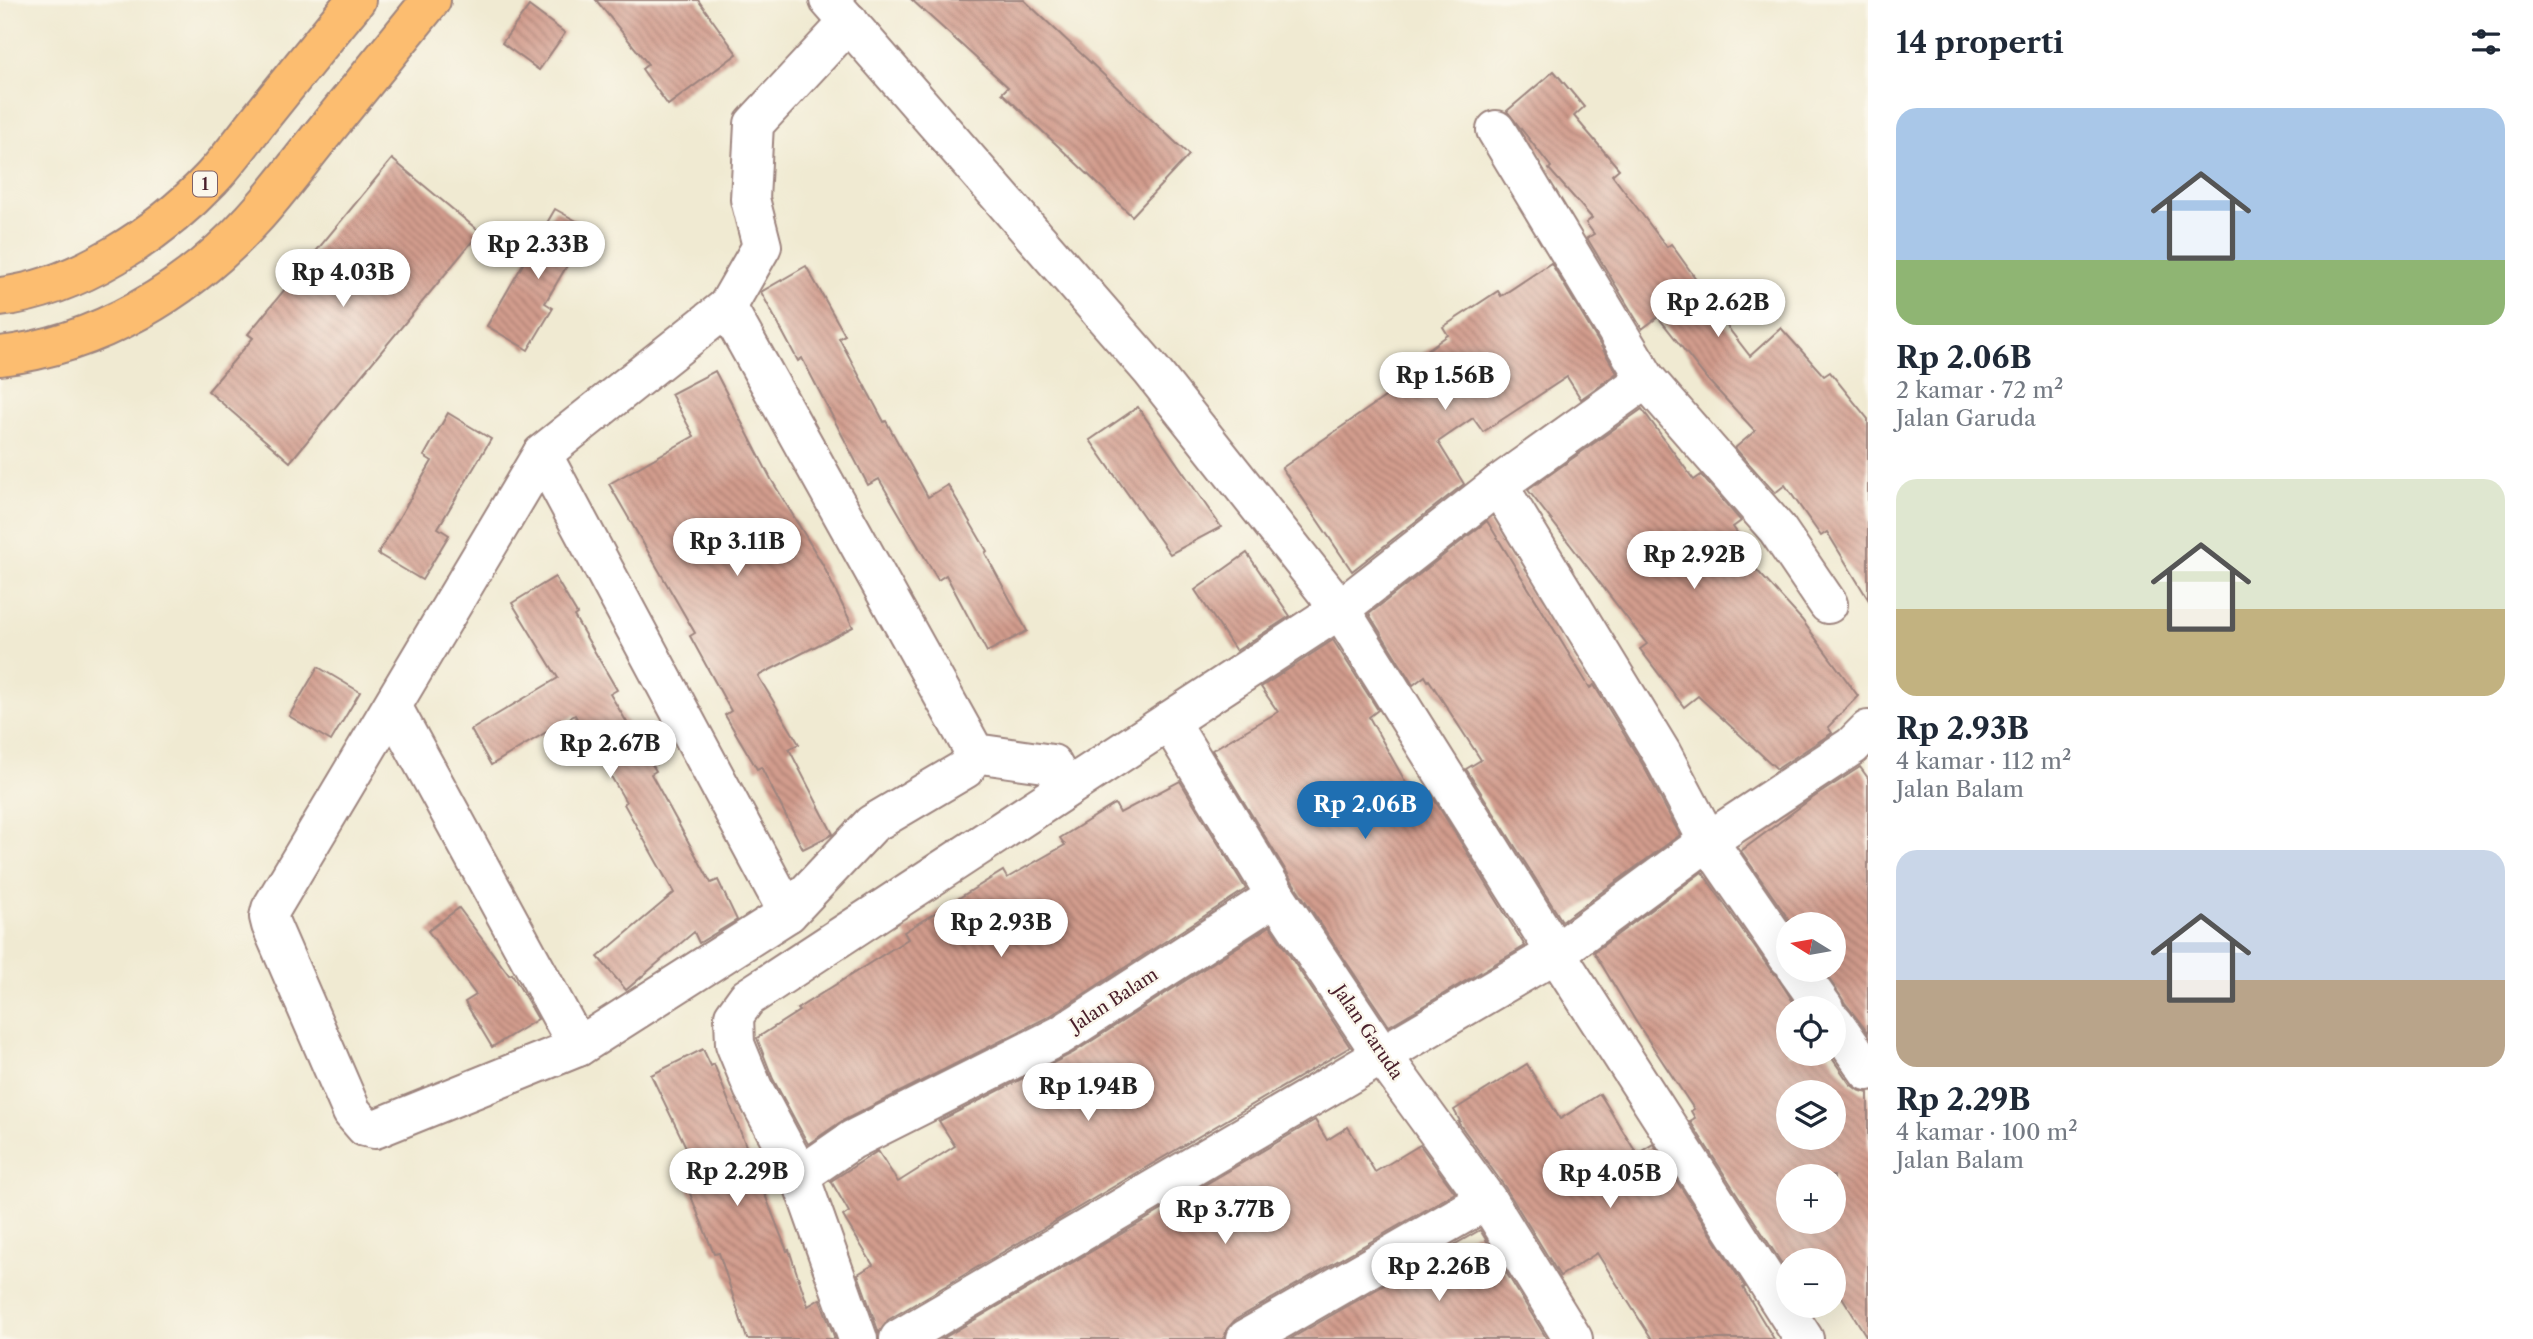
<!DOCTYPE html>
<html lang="id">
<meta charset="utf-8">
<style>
:root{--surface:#fff;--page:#f6f6f7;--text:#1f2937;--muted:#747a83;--accent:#1f6fb2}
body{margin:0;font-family:"Libre Caslon Text",serif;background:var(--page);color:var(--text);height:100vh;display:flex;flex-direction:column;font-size:26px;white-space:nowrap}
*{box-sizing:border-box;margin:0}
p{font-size:23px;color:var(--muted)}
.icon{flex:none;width:38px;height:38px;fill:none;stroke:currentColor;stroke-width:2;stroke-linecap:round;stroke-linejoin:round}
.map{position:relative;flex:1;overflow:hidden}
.side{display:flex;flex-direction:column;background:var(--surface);width:665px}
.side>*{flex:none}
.needle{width:46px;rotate:281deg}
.buttons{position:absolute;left:1776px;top:912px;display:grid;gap:14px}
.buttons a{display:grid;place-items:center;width:70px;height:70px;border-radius:50%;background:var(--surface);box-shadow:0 7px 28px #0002;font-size:35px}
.price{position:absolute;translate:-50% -60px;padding:0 16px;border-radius:24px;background:#fff;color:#222;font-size:23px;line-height:46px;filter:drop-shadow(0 2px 4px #0008)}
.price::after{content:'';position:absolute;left:50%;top:42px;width:21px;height:16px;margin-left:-10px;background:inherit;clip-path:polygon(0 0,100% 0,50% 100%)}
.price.selected{background:var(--accent);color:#fff}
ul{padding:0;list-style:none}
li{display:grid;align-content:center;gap:14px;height:371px;padding:0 28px}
li span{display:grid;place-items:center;height:217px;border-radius:21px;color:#555}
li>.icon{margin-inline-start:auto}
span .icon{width:126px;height:126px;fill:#fffc;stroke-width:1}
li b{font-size:30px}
h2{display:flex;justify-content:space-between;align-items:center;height:84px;padding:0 28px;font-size:30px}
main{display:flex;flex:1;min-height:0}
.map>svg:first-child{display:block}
.building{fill:url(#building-back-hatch);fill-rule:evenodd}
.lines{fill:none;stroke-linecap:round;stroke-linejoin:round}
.minor-casing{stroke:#9d847e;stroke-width:42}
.tertiary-casing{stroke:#9d847e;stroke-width:42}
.trunk-casing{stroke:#9d847e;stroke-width:42}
.minor{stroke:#fff;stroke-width:38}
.tertiary{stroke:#fff;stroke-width:38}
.trunk{stroke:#fcbd6f;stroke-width:38}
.labels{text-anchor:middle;stroke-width:5;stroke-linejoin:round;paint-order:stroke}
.shield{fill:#fbf7ec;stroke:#7f6065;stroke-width:2}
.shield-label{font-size:16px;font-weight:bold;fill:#4a1f2b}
.street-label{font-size:18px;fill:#4a1f2b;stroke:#fbf7ec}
</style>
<main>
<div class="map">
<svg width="1868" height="1339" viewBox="0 0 1868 1339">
<defs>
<pattern id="building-back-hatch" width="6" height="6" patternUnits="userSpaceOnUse" patternTransform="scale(1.75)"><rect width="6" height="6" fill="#d29c8d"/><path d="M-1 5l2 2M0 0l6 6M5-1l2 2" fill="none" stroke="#ac7f73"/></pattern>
</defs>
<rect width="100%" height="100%" fill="#fbf7ec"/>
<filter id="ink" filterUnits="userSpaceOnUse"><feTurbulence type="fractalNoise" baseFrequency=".0143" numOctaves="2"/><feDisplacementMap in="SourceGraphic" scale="14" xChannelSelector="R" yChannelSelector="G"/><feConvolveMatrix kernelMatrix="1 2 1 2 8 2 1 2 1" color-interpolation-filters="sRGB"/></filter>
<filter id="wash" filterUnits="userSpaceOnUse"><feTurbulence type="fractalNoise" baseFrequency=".00686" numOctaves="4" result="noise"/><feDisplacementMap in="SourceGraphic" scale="28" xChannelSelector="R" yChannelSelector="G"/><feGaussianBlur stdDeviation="1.57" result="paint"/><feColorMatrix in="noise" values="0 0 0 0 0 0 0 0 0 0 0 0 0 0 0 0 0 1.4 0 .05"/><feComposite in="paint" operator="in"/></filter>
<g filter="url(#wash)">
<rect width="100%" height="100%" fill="#f0ead2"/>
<g id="blocks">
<g class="building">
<path d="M596,0H698L737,54L668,105L642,69L648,64Z"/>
<path d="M912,0H1024L1189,155L1132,216L1002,93L1008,87Z"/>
<path d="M529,6L565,33L539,70L502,43Z"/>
<path d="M1554,71L1584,107L1574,116L1619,169L1612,175L1667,247L1671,244L1701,286L1698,289L1750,356L1781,328L1824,376L1830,372L1868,419V599L1827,532L1821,536L1785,485L1775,493L1735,448L1755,431L1707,379L1658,317L1642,329L1587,238L1594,234L1586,223L1592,218L1549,169L1551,167L1507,111Z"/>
<path d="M392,159L480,232L290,462L208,391L253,338L248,334Z"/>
<path d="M555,209L589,228L545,303L553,308L528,350L487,326Z"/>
<path d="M1551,263L1617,373L1581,399L1567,377L1483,432L1473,418L1438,442L1464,484L1352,571L1282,468L1398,388L1390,377L1448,335L1443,327L1498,291L1501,296Z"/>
<path d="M806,266L845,335L839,338L884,422L886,421L928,497L948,485L987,551L985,553L1027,631L987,652L946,575L938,580L879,479L868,485L802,358L798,361L761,292Z"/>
<path d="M715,371L771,479L823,565L853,627L758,676L799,744L789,749L833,834L803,849L761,767L757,769L725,715L731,711L690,636L695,633L609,484L694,436L671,394Z"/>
<path d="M1138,407L1221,527L1170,554L1090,440Z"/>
<path d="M1642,409L1694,480L1701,475L1741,521L1733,527L1751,552L1745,557L1802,620L1858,696L1828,727L1832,733L1777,769L1698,696L1684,707L1640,649L1647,644L1528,490Z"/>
<path d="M448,413L491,439L438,528L449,535L422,580L378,554L432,461L424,456Z"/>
<path d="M1487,521L1590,688L1594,685L1643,765L1680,835L1562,921L1466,769L1481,760L1429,680L1428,681L1425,676L1413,685L1369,614Z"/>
<path d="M1247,553L1290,616L1236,651L1195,590Z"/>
<path d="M555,577L577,614L574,616L617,690L610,694L656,771L651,774L711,883L718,880L737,920L699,943L694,932L626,990L598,957L674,893L624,804L626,802L575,715L491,765L471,730L558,678L512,603Z"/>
<path d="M1333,640L1378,710L1369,717L1415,799L1429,791L1525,946L1389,1026L1294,884L1212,750L1278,712L1261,687Z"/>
<path d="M318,667L360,692L331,741L289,716Z"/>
<path d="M1860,767L1868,778V1033L1845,1003L1823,970H1834V924H1792L1741,851L1808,801Z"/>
<path d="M1180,781L1246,889L1050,1016L842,1121L808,1144L773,1079L757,1038L799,1011L797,1009L908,939L904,932L1003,871L1007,878L1065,845L1060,838L1115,804L1120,813Z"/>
<path d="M1702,872L1770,969L1776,975L1797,1008H1788V1054H1829L1850,1084L1858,1090L1868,1093V1339L1834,1284V1260H1787L1782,1264L1690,1121L1695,1118L1691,1111L1694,1109L1635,1020L1594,952ZM1788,1092H1834V1138H1788ZM1788,1176H1834V1222H1788Z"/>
<path d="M459,908L509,975L512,974L538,1019L492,1047L465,1002L476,995L428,931Z"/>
<path d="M1270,926L1350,1047L888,1320L879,1333L858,1274L873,1265L843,1216L849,1212L831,1181L878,1151L898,1182L955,1146L939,1121L1073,1053Z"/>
<path d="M703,1049L711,1066L714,1064L787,1251L789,1250L808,1306L820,1299L835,1339H747L719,1253L714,1254L687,1186L702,1180L651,1075Z"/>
<path d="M1527,1064L1560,1119L1600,1094L1637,1154L1653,1144L1745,1287L1743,1288L1774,1339H1652L1597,1253L1560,1276L1505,1187L1458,1122L1460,1121L1454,1110Z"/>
<path d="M1315,1120L1327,1140L1348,1127L1375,1172L1420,1145L1455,1193L1235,1320L1227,1329L1224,1339H942Z"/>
<path d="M1480,1230L1547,1339H1290Z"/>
</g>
</g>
</g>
<g filter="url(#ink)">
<use href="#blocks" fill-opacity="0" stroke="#9d847e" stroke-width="2"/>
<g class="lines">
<defs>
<g id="minor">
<path d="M1496,130L1646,379L1777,529L1828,604"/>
<path d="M727,307L762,246L750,199L754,124L849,22"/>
<path d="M542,454L788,913"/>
<path d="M1498,485L1662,754L1708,841L1788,957"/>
<path d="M393,708L578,1047"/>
<path d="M1169,721L1276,896L1382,1055L1487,1200L1573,1339"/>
<path d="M975,753L965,769L872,824L788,913L578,1047L375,1129L365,1127L352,1112L271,925L269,917L271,909L542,454L727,307L975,753L1052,764L1065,788"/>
<path d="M1797,970L1824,1008"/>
<path d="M1834,1022L1868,1071"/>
<path d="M800,1176L852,1140L1061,1035L1276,896"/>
<path d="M858,1339L800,1176L753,1088L735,1044L734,1016L747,998L1340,609L1498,485L1646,379"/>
<path d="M899,1339L1556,953L1708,841L1852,746L1868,730"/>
<path d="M1246,1339L1487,1200"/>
</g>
<path id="tertiary" d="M829,0L1151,370L1340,609L1556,953L1804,1339"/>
<g id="trunk">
<path d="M0,297C77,288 159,234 211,179C228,161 243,140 258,121C291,80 323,40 356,0"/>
<path d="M0,356C97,345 188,291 253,219C277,193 298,164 320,137C357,91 394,46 431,0"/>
</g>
</defs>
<use href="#minor" class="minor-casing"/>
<use href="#tertiary" class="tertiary-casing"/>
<use href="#trunk" class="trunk-casing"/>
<use href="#minor" class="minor"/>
<use href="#tertiary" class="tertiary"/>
<use href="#trunk" class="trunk"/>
</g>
</g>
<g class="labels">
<rect class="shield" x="193" y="171.5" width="24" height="25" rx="5"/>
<g class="shield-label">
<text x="205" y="190">1</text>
</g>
<g class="street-label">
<text transform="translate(1114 1000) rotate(-33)" y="6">Jalan Balam</text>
<text transform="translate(1368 1032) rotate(56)" y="6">Jalan Garuda</text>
</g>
</g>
</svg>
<div class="buttons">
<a><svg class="needle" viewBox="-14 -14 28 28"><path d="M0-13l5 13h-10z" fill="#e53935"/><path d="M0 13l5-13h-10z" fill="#747a83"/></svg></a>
<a><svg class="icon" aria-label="locate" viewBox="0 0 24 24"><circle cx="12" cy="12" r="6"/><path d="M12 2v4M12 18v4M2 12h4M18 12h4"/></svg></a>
<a><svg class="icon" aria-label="layers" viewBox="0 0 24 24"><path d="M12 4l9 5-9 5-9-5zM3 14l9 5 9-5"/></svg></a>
<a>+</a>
<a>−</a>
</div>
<b class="price" style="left:538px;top:281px">Rp 2.33B</b>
<b class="price" style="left:343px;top:309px">Rp 4.03B</b>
<b class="price" style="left:1718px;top:339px">Rp 2.62B</b>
<b class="price" style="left:1445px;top:412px">Rp 1.56B</b>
<b class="price" style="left:737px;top:578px">Rp 3.11B</b>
<b class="price" style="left:1694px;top:591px">Rp 2.92B</b>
<b class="price" style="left:610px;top:780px">Rp 2.67B</b>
<b class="price selected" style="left:1365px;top:841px">Rp 2.06B</b>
<b class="price" style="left:1001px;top:959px">Rp 2.93B</b>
<b class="price" style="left:1088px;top:1123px">Rp 1.94B</b>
<b class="price" style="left:737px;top:1208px">Rp 2.29B</b>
<b class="price" style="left:1610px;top:1210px">Rp 4.05B</b>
<b class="price" style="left:1225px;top:1246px">Rp 3.77B</b>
<b class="price" style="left:1439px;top:1303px">Rp 2.26B</b>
</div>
<section class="side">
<h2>14 properti<svg class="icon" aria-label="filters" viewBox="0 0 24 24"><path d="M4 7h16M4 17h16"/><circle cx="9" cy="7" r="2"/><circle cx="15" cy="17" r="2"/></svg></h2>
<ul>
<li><span style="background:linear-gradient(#a9c7e8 70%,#8fb573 0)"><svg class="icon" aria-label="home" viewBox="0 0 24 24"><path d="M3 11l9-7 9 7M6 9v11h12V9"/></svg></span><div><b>Rp 2.06B</b><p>2 kamar · 72 m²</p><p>Jalan Garuda</p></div></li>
<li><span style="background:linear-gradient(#dfe7d0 60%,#c2b280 0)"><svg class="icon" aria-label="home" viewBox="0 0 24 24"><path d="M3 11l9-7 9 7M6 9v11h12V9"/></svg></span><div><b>Rp 2.93B</b><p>4 kamar · 112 m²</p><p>Jalan Balam</p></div></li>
<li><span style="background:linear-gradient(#c9d6e8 60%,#b9a48a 0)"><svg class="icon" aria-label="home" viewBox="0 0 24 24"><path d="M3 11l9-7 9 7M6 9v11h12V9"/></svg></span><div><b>Rp 2.29B</b><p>4 kamar · 100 m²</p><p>Jalan Balam</p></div></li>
</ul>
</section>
</main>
